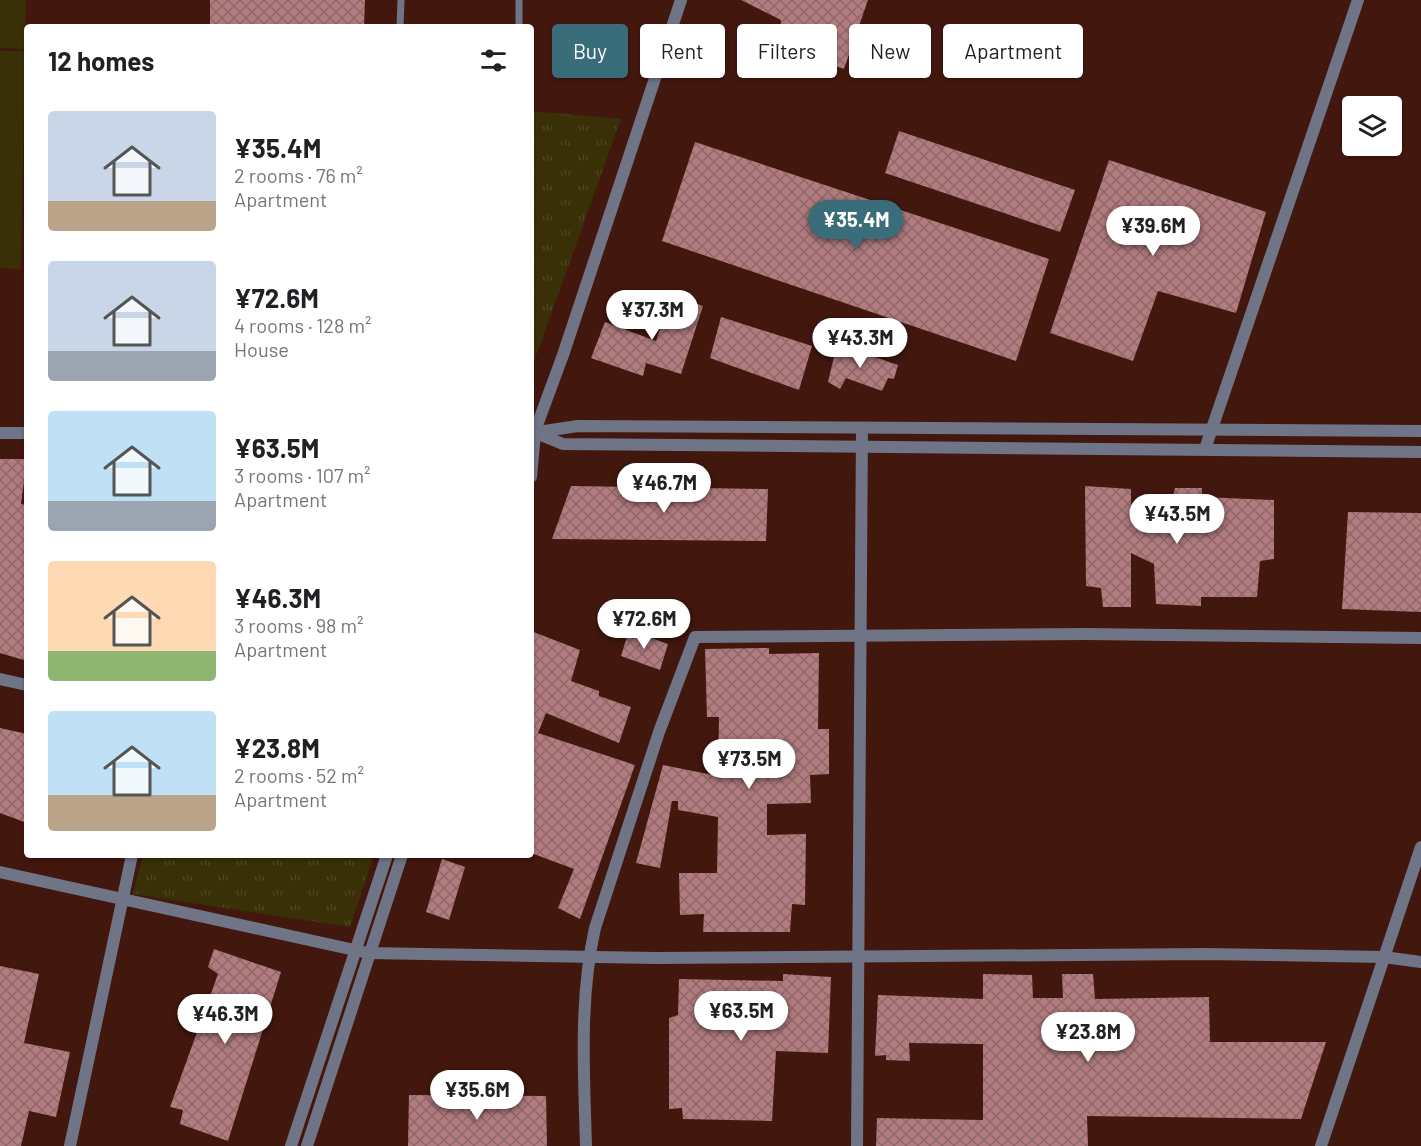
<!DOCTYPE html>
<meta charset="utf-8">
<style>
:root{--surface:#fff;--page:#f2f2f2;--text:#202124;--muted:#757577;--accent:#396d79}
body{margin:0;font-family:Barlow,sans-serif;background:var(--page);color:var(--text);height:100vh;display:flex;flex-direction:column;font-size:22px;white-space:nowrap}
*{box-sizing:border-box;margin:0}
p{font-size:20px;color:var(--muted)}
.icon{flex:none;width:33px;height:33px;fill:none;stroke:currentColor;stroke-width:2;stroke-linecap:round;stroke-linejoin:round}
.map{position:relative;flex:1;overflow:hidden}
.side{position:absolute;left:24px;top:24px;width:510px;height:834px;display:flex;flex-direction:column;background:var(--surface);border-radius:6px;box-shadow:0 2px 4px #0004}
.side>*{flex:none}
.top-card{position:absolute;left:552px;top:24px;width:570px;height:54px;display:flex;gap:12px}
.tools{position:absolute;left:1342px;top:96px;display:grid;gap:12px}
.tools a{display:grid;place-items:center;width:60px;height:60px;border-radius:6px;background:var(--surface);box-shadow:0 2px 4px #0004;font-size:30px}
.price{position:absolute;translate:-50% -51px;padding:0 14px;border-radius:21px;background:#fff;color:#222;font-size:20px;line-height:39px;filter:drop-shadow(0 2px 3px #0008)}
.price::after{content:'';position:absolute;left:50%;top:36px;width:18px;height:14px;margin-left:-9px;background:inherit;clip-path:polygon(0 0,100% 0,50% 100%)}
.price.selected{background:var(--accent);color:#fff}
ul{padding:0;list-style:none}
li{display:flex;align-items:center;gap:18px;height:150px;padding:0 24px}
li span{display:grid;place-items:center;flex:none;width:168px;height:120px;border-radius:6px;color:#555}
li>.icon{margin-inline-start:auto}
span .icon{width:72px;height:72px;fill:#fffc;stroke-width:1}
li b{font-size:26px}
h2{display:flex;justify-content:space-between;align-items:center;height:72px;padding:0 24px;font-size:26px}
.pill{padding:0 21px;border-radius:6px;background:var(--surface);box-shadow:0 2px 4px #0004;font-size:21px;line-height:54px}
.pill.selected{background:var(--accent);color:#fff}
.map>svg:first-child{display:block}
.green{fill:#3a3008}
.park{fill:url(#park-tufts)}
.building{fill:url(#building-cross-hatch)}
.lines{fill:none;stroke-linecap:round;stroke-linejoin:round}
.service{stroke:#6f7487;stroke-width:7}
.minor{stroke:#6f7487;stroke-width:12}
.tertiary{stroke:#6f7487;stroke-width:12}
</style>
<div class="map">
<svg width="1421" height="1146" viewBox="0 0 1421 1146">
<defs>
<pattern id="park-tufts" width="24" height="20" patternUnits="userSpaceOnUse" patternTransform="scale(1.5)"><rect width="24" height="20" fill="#3a3008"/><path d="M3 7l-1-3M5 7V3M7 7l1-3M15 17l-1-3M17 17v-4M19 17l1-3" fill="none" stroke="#4e4420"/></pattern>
<pattern id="building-cross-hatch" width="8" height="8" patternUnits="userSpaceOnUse" patternTransform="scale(1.5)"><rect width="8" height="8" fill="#b17b7f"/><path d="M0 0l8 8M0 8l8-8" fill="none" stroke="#8e6769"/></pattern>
</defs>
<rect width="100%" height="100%" fill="#42170e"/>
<g class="green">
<path d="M0,0H26L25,49L0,48Z"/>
<path d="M0,51H25L21,269L0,268Z"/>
</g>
<g class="park">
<path d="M531,111L621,119L531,370Z"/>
<path d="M143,855H374L350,927L133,894Z"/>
</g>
<g class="building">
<path d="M210,0H365L364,27H210Z"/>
<path d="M741,0H868L844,69L779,46L781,20Z"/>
<path d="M899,131L1075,190L1060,232L885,173Z"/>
<path d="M695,142L1049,259L1016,361L662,241Z"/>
<path d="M1109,160L1266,212L1236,313L1158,291L1133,361L1050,333Z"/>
<path d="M671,294L703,306L681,374L646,363L643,376L591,358L605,322L656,341Z"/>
<path d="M721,317L812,346L799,390L710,358Z"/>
<path d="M837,344L898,365L894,379L888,378L882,391L846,378L840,389L828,382Z"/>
<path d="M0,459H27L21,504L27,505V661L0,653Z"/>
<path d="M571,486L768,489L766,541L552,539Z"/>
<path d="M1085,486L1131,489V506L1170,509L1175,488H1202V497L1274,500V559L1260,561L1257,597H1201V606L1156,604L1154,564L1131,553V607H1103L1101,588L1086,586Z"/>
<path d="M1348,512L1421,513V612L1342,609Z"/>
<path d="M629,630L668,644L660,670L621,656Z"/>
<path d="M531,631L580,650L571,681L599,691V696L631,707L619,743L546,713L538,733L635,765L580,919L558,908L574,869L531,853Z"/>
<path d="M769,648V654L819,653L818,729H829V774L810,775L811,803L767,804V835L806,834L805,905L792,904L790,932H703L704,914L680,915L679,873H717L718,817L678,810V801H672L660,868L636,863L663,765L718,776L719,717H707L705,649Z"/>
<path d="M0,728L27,734V823L0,813Z"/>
<path d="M442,859L465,867L449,920L426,912Z"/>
<path d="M214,949L281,972L228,1141L180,1124L183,1110L170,1107L218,974L208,967Z"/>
<path d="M0,966L39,974L24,1043L70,1052L56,1117L29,1111L21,1146H0Z"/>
<path d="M783,974L831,977L828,1053L776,1051L772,1121L683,1119L682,1108L669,1109V1018L678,1015L679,979L783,981Z"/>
<path d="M983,974L1032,975L1033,998H1063L1062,974H1093L1095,999L1209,997L1210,1042H1326L1301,1119L1087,1116L1088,1146H876L877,1118L983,1120V1044L909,1043L910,1061L886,1060V1055L875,1056L878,995L983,999Z"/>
<path d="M409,1095L546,1096L547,1146H408Z"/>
</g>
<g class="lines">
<g class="service">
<path d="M400,27L401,0"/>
<path d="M519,27V0"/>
</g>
<g class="minor">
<path d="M1205,449L1358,0"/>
<path d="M0,679L27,685"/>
<path d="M1384,957L1421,962"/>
<path d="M70,1146L132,855"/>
<path d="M586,1146C584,1074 579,999 595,928L659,732L695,637L1086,634L1421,638"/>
<path d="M857,1146L862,428"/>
</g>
<g class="tertiary">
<path d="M0,433H27"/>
<path d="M531,433L578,426L1421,431"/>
<path d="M536,433L563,444L1421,452"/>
<path d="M532,439L563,355L681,0"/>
<path d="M531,477L535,433"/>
<path d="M0,872L368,953L656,958L1205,954L1384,957"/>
<path d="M291,1146L387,855"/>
<path d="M307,1146L402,855"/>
<path d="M1321,1146L1421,847"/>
</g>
</g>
</svg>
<div class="tools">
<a><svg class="icon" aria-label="layers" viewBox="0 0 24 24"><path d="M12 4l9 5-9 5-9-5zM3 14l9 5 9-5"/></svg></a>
</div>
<b class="price selected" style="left:856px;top:251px">¥35.4M</b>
<b class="price" style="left:1153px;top:257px">¥39.6M</b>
<b class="price" style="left:652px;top:341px">¥37.3M</b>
<b class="price" style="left:860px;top:369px">¥43.3M</b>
<b class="price" style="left:664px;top:514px">¥46.7M</b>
<b class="price" style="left:1177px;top:545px">¥43.5M</b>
<b class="price" style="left:644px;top:650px">¥72.6M</b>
<b class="price" style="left:749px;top:790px">¥73.5M</b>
<b class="price" style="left:741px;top:1042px">¥63.5M</b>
<b class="price" style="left:225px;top:1045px">¥46.3M</b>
<b class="price" style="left:1088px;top:1063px">¥23.8M</b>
<b class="price" style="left:477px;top:1121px">¥35.6M</b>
<div class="top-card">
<a class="pill selected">Buy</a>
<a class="pill">Rent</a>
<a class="pill">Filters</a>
<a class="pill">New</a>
<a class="pill">Apartment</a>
</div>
<section class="side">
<h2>12 homes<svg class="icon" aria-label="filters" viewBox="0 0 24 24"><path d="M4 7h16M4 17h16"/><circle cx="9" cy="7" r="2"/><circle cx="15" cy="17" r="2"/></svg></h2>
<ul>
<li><span style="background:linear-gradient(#c9d6e8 75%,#b9a48a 0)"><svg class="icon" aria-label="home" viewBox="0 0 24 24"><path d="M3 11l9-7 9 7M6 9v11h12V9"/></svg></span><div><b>¥35.4M</b><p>2 rooms · 76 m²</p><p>Apartment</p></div></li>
<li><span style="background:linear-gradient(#c9d6e8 75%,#9aa5b1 0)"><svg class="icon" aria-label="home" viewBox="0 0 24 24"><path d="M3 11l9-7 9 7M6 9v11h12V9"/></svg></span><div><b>¥72.6M</b><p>4 rooms · 128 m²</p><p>House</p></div></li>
<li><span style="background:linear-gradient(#bfe0f5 75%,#9aa5b1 0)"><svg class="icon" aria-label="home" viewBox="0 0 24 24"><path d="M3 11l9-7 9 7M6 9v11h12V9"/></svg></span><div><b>¥63.5M</b><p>3 rooms · 107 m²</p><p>Apartment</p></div></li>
<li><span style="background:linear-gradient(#ffd9b3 75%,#8fb573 0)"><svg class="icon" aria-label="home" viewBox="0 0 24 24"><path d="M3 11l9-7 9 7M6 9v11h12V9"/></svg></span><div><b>¥46.3M</b><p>3 rooms · 98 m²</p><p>Apartment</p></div></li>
<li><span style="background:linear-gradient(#bfe0f5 70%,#b9a48a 0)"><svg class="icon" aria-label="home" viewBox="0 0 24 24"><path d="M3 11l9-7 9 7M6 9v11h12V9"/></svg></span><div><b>¥23.8M</b><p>2 rooms · 52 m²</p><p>Apartment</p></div></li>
</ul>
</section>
</div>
